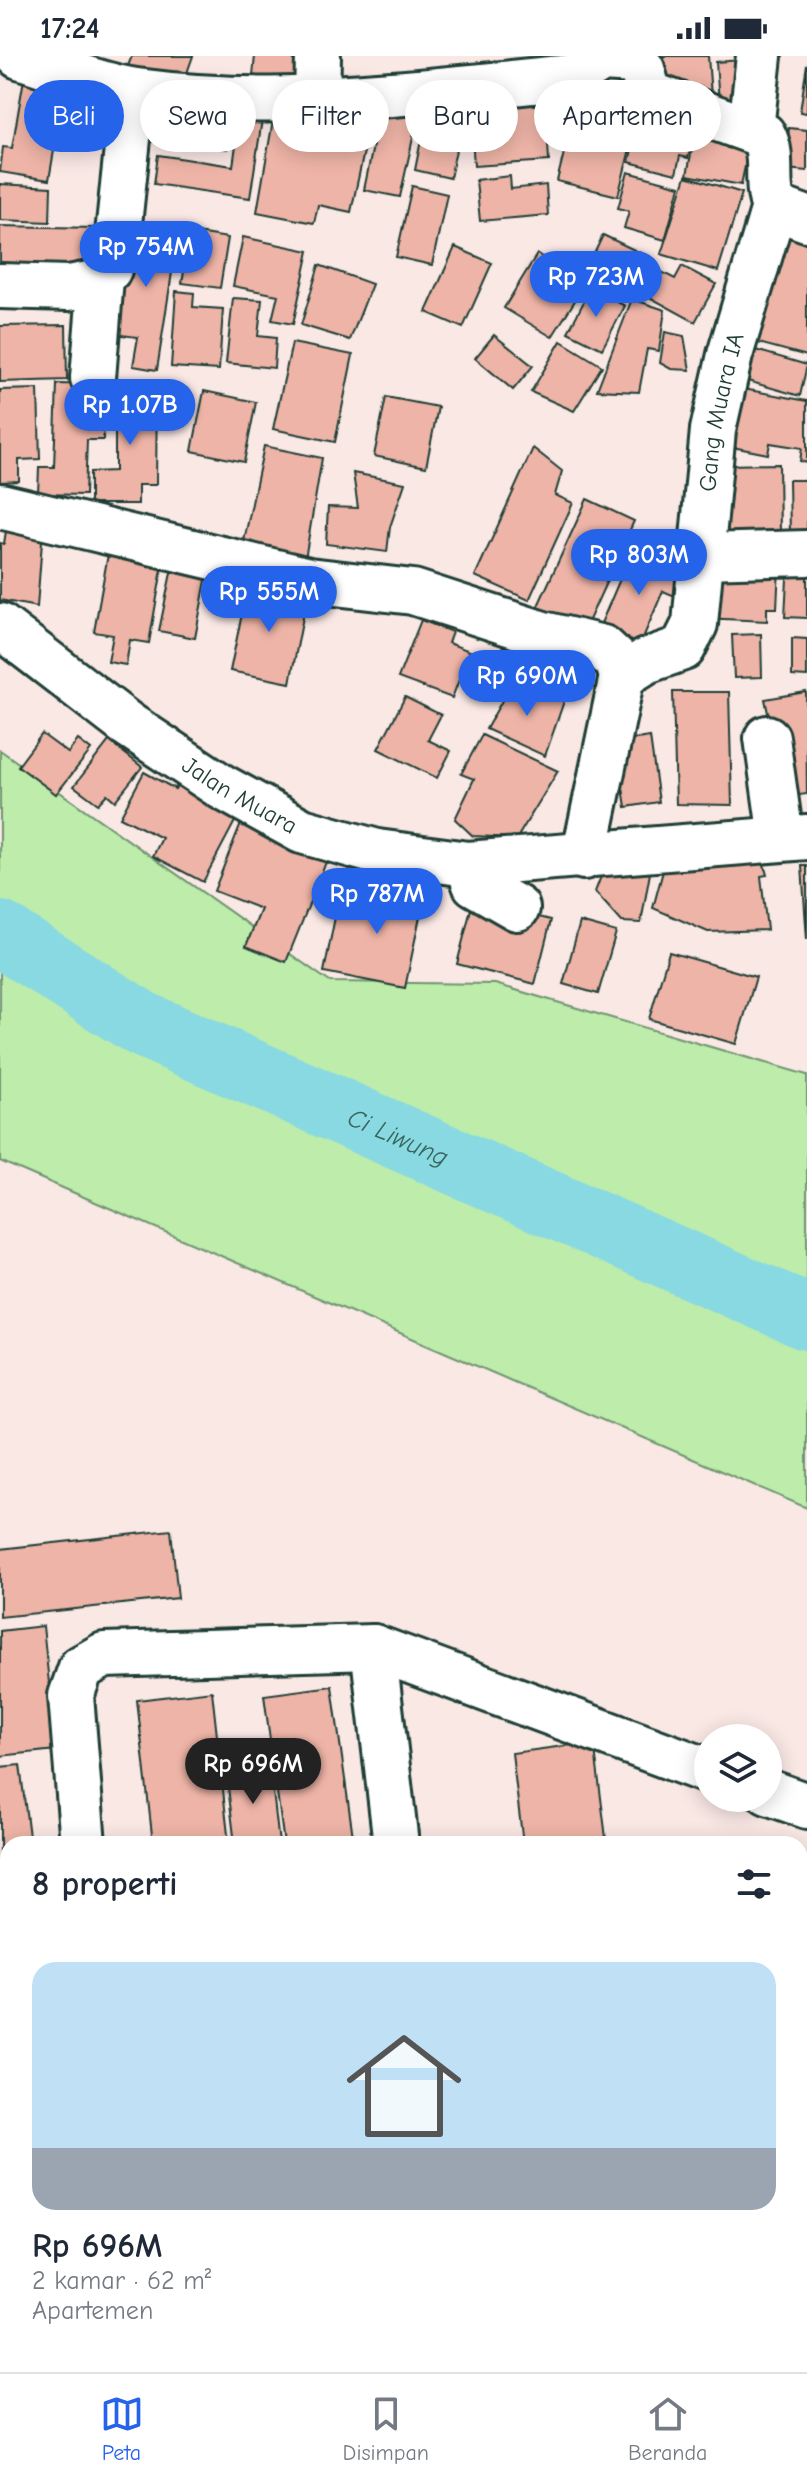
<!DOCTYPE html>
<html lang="id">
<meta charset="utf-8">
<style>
:root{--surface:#fff;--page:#f2f2f3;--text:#1f2937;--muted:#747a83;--line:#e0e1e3;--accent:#2563eb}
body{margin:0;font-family:"Comic Neue",sans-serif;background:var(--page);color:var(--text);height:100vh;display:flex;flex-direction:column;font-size:30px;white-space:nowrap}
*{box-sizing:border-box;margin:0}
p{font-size:26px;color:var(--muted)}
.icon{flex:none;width:44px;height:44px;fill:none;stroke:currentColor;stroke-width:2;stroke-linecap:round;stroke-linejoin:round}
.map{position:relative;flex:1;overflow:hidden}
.panel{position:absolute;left:0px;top:1780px;width:808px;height:536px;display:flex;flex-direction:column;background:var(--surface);border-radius:24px 24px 0 0;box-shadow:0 4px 20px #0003}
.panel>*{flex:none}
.guide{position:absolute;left:24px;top:24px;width:760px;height:72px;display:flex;gap:16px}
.buttons{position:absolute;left:694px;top:1668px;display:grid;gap:16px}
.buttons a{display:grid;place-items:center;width:88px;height:88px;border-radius:50%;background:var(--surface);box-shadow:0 4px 20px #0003;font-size:40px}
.price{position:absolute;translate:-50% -68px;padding:0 18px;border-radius:28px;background:var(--accent);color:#fff;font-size:26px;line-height:52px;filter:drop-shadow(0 2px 4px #0008)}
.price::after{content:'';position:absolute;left:50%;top:48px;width:24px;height:18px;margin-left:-12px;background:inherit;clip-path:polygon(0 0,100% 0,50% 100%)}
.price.on{background:#222;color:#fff}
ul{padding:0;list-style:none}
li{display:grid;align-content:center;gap:16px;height:424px;padding:0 32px}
li span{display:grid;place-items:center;height:248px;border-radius:24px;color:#555}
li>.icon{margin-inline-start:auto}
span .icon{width:144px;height:144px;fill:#fffc;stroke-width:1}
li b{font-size:34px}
h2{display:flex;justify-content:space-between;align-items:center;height:96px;padding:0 32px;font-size:34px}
.tag{padding:0 28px;border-radius:36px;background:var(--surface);box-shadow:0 4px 20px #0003;font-size:28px;line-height:72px}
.tag.on{background:var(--accent);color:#fff}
.status{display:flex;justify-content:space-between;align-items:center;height:56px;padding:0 40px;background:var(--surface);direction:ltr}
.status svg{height:22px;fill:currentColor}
.tabs{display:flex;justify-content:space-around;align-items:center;height:112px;border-top:2px solid var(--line);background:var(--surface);font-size:22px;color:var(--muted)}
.tabs a{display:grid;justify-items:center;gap:4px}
.tabs .on{color:var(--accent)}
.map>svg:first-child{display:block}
.green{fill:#bdecab;stroke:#6e9470;stroke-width:2}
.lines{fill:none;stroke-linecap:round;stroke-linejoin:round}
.river{stroke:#88d9e1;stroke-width:66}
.building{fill:#eeb4a7;stroke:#1f3d34;stroke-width:2}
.minor-casing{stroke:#1f3d34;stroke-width:50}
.minor{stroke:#fff;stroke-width:44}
.labels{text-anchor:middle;stroke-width:6;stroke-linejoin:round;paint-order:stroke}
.street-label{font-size:24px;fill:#1f3d34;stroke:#fff}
.water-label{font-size:26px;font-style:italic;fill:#39645f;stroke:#fff}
</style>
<div class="status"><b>17:24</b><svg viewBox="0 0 49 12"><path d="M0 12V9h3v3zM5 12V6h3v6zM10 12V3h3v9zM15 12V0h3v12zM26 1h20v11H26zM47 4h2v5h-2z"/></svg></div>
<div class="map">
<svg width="807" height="2316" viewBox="0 0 807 2316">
<rect width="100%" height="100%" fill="#fae8e5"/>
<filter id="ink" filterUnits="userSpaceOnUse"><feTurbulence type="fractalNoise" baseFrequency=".0125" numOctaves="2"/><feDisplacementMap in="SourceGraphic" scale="16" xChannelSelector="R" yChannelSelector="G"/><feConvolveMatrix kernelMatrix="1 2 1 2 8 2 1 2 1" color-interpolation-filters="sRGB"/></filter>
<g filter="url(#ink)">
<g class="green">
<path d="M0,694L330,926L495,928L807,1019V1452L0,1105Z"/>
<path d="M481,2308H751L752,2316H482Z"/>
</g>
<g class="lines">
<path class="river" id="s1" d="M0,878L142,968L807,1261"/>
</g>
<g class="building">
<path d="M132,0H193L182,31L127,12Z"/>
<path d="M255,0H302L298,27L253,20Z"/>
<path d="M656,0H708L711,40L671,33V22L658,23Z"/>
<path d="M741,4L744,44L719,46L716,6Z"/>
<path d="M807,8V57L800,56Z"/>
<path d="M25,17L66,24L49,124L0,116L3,91L12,92Z"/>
<path d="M545,33L549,105L474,110L471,64L512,62L510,36Z"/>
<path d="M578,40L640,54L618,140L557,125Z"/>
<path d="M429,44L465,52L450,122L415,114Z"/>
<path d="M188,46L232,51L227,93L183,88Z"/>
<path d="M381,51L418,59L400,141L364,134Z"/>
<path d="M663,52L698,60L688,102L680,100L676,118L629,106L636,76L657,81Z"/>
<path d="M241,54L263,57L250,142L154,128L158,99L233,110Z"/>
<path d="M273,64L368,77L351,156L318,149L314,167L257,156Z"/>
<path d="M696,72L729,78L727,92L748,96L741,129L687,119Z"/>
<path d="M789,72L807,74V115L785,113Z"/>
<path d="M628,116L680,130L665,184L624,172L629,155L618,152Z"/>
<path d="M510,120L511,133L546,129L548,159L480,165L476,124Z"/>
<path d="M686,120L742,137L718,215L661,198Z"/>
<path d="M0,128L51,131L50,166L0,164Z"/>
<path d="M412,130L447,138L432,209L396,201Z"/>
<path d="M130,165L179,171L157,314L133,310L138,281L113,278Z"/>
<path d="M0,170L96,172L95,219L0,217Z"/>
<path d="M191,176L228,182L220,232L182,227Z"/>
<path d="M782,177L807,184V300L751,285Z"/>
<path d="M603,179L645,199L626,239L584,219Z"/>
<path d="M243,181L309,195L293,268L272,264L278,239L233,230Z"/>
<path d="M455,191L492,207L463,272L426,256Z"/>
<path d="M537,198L586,227L552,281L504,252Z"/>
<path d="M644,207L675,223L682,210L716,228L695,266L631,231Z"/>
<path d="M319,209L372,228L350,284L301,269Z"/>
<path d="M591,232L625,250L602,293L568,276Z"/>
<path d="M176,235L194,237L193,251L223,253L219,314L171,311Z"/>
<path d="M233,242L262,244L258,280L276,282L274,312L226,307Z"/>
<path d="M632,243L665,254L659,295L647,293L639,336L597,334Z"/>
<path d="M66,269L67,324L0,326V270Z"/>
<path d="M665,276L684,280L690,314L671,313L660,307Z"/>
<path d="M494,279L533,310L513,334L475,302Z"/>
<path d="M561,285L602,310L574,355L531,336Z"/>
<path d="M292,287L353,299L335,386L273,373Z"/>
<path d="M752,293L807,309L800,340L744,324Z"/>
<path d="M57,328L105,329L103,384H87L85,439L38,438L39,411H54Z"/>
<path d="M115,328H157L156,429H138V448H90V416L115,415Z"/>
<path d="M738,332L807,345V407L800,405L802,392L770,387L768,398L727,390Z"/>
<path d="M38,333L40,403L19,404V425L0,426V334Z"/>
<path d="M204,335L256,346L244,406L192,395Z"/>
<path d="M386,341L438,351L426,411L374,400Z"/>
<path d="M264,390L322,402L305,503L243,490Z"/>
<path d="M533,392L562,415L555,439L573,447L529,544L475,520Z"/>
<path d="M779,408L780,480L713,491L726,409Z"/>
<path d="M353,417L405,427L390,471L387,496L326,488L328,451L358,452Z"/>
<path d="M789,424H807V477L790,478Z"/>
<path d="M587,443L634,465L585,573L537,552Z"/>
<path d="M7,468L43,472L37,551L0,544V487L4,488Z"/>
<path d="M110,487L165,496L149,587L130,584L126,609L108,606L113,579L94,576Z"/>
<path d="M632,495L685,517L675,540L663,535L640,589L599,572Z"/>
<path d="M788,504L807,505V562L785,561Z"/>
<path d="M173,507L208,514L195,582L159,575Z"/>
<path d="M704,507L779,510L777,552H767V565L702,562Z"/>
<path d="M248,529L307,541L290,627L230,615Z"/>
<path d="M421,564L452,576L448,587L470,595L452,642L398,622Z"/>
<path d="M761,578L762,621L734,622L732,579Z"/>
<path d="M792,582L807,583V621L792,620Z"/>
<path d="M513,625L564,645L545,700L486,673Z"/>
<path d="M673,636H729L732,749L676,748Z"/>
<path d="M806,636L807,738L786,741L765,643Z"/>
<path d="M405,641L441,659L428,684L451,695L437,722L378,693Z"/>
<path d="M42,678L68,697L78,684L91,694L56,738L18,710Z"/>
<path d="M482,679L558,715L517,782L473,780L455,763L474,723L461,718Z"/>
<path d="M650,681L659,746L626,751L616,686Z"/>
<path d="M109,685L142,711L115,745L107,738L98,748L74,730Z"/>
<path d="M144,716L175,733L180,723L241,754L203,826L153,800L162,782L120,761Z"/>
<path d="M241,767L328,801L286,906L246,890L261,853L214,835Z"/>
<path d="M764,808L767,819L761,820L767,874L708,876L653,852L664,811Z"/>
<path d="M802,810H807V884Z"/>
<path d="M603,815L650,817L641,867L622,866L595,836Z"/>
<path d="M396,821L427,827L405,932L324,916L339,841L390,851Z"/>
<path d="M473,845L551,864L535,928L457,908Z"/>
<path d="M580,866L616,876L598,938L563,928Z"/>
<path d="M669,896L756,921L736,988L649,963Z"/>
<path d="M171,1474L178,1542L0,1561V1493Z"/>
<path d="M43,1570L56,1694L0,1700V1575Z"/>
<path d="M332,1630L354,1788H284L264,1639Z"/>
<path d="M212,1635L229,1788H153L137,1644Z"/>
<path d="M594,1686L606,1782L523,1788L512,1697Z"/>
<path d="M20,1709L30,1788H8V1803L0,1804V1711Z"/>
<path d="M270,1709L279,1788H235L226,1715Z"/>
<path d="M8,1803V1910L0,1912V1804Z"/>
<path d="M8,1975V2070L0,2071V1976Z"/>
<path d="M807,2033V2110L800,2094V2036Z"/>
<path d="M8,2086V2162H0V2087Z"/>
<path d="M8,2238V2308H71L72,2316H0V2239Z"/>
<path d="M195,2308H257L258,2316H196Z"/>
<path d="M315,2308L316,2316H273V2310Z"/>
<path d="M322,2308H397L398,2316H323Z"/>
</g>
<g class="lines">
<defs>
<g id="minor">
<path d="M19,0C57,12 97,29 136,35C285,55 424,35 573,21L602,3L634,5L642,13L649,38L763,79C775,100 764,128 774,151L807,163"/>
<path d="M317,45L318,0"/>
<path d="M751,73L759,0"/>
<path d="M0,230L69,232L94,227L109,213L118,178L133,35"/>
<path d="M93,322L101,222"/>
<path d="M0,450L309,524L413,536L543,578L603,592L617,605L622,620L584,801"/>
<path d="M704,500L807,497"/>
<path id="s2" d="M0,570L127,668L222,731L302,775L377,796L468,808L807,781"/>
<path id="s3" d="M622,620L646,605L683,592L695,568L713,374L730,299L774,151"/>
<path d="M767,682L781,782"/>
<path d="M468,808L475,828L517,852"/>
<path d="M373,1591L396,1788"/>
<path d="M768,1736L807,1750"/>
<path d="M83,1788L71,1640L81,1612L104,1599L373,1591L708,1715"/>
<path d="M129,2308L130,2316"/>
<path d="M451,2308V2316"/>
<path d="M765,2308L766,2316"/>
</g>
</defs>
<use href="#minor" class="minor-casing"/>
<use href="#minor" class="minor"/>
</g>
</g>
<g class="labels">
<g class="street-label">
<text dy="8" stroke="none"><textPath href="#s3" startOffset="308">Gang Muara IA</textPath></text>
<text dy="8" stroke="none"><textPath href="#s2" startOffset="294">Jalan Muara</textPath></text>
</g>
<g class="water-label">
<text dy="9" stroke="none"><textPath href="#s1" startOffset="448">Ci Liwung</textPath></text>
</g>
</g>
</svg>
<div class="buttons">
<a><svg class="icon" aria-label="layers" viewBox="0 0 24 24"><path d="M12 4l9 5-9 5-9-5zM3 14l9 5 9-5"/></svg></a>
</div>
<b class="price" style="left:146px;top:233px">Rp 754M</b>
<b class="price" style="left:596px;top:263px">Rp 723M</b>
<b class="price" style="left:130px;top:391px">Rp 1.07B</b>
<b class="price" style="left:639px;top:541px">Rp 803M</b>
<b class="price" style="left:269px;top:578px">Rp 555M</b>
<b class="price" style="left:527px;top:662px">Rp 690M</b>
<b class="price" style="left:377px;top:880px">Rp 787M</b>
<b class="price on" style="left:253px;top:1750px">Rp 696M</b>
<div class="guide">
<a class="tag on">Beli</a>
<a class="tag">Sewa</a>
<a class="tag">Filter</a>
<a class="tag">Baru</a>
<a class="tag">Apartemen</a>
</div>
<section class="panel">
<h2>8 properti<svg class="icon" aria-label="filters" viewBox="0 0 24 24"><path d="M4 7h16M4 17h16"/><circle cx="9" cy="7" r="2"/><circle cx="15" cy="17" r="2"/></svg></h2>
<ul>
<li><span style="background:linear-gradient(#bfe0f5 75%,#9aa5b1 0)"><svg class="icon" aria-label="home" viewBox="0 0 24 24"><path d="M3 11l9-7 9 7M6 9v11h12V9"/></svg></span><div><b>Rp 696M</b><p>2 kamar · 62 m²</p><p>Apartemen</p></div></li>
</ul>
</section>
</div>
<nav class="tabs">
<a class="on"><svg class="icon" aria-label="map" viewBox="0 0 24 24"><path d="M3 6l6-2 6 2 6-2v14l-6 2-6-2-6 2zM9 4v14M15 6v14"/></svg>Peta</a>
<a><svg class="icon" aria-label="saved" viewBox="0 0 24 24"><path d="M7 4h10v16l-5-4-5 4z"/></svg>Disimpan</a>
<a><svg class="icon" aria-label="home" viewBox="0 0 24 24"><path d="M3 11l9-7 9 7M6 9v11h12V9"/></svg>Beranda</a>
</nav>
